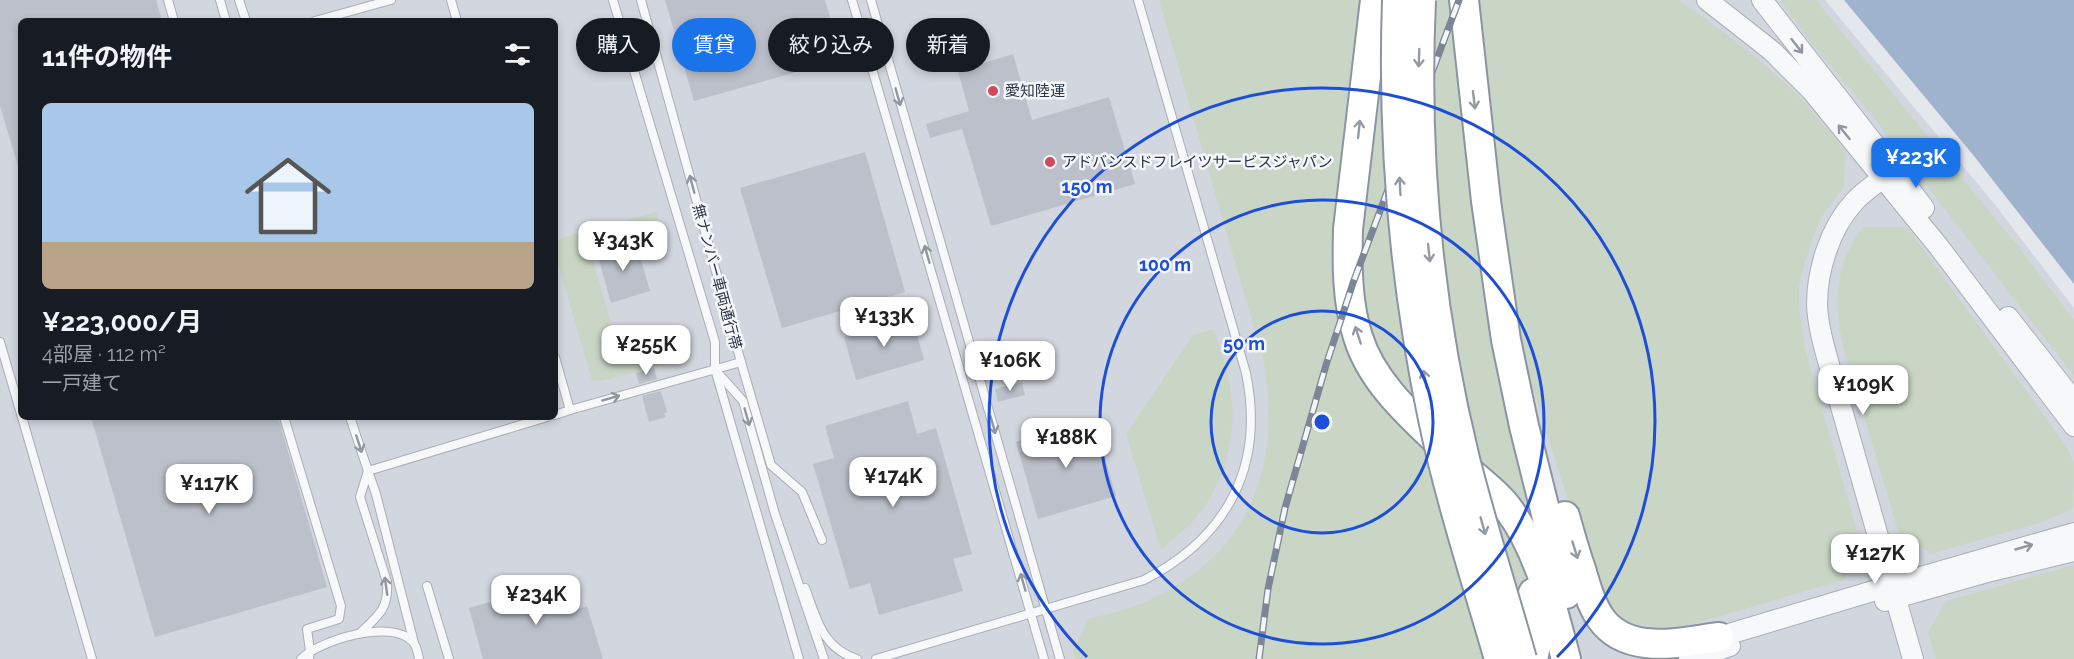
<!DOCTYPE html>
<html lang="ja">
<meta charset="utf-8">
<style>
:root{--surface:#171b24;--page:#242831;--text:#f1f3f6;--muted:#9ea1a6;--line:#363941;--accent:#1a73e8}
body{margin:0;font-family:Raleway,"Noto Sans JP",sans-serif;background:var(--page);color:var(--text);height:100vh;display:flex;flex-direction:column;font-size:22px;white-space:nowrap}
*{box-sizing:border-box;margin:0}
p{font-size:20px;color:var(--muted)}
.icon{flex:none;width:33px;height:33px;fill:none;stroke:currentColor;stroke-width:2;stroke-linecap:round;stroke-linejoin:round}
.map{position:relative;flex:1;overflow:hidden}
.panel{position:absolute;left:18px;top:18px;width:540px;height:402px;display:flex;flex-direction:column;background:var(--surface);border-radius:9px;box-shadow:0 3px 9px #0003}
.panel>*{flex:none}
.hud{position:absolute;left:576px;top:18px;width:570px;height:54px;display:flex;gap:12px}
.price{position:absolute;translate:-50% -51px;padding:0 14px;border-radius:12px;background:#fff;color:#222;font-size:20px;line-height:39px;filter:drop-shadow(0 2px 3px #0008)}
.price::after{content:'';position:absolute;left:50%;top:36px;width:18px;height:14px;margin-left:-9px;background:inherit;clip-path:polygon(0 0,100% 0,50% 100%)}
.price.selected{background:var(--accent);color:#fff}
ul{padding:0;list-style:none}
li{display:grid;align-content:center;gap:12px;height:318px;padding:0 24px}
li+li{border-top:2px solid var(--line)}
li span{display:grid;place-items:center;height:186px;border-radius:9px;color:#555}
li>.icon{margin-inline-start:auto}
span .icon{width:108px;height:108px;fill:#fffc;stroke-width:1}
li b{font-size:26px}
h2{display:flex;justify-content:space-between;align-items:center;height:72px;padding:0 24px;font-size:26px}
.tag{padding:0 21px;border-radius:27px;background:var(--surface);box-shadow:0 3px 9px #0003;font-size:21px;line-height:54px}
.tag.selected{background:var(--accent);color:#fff}
.map>svg:first-child{display:block}
.built{fill:#d2d6de;fill-rule:evenodd}
.green{fill:#c9d6c5}
.water{fill:#9fb4cc}
.building{fill:#bbc0ca}
.lines{fill:none;stroke-linecap:round;stroke-linejoin:round}
.service-casing{stroke:#a9aeb7;stroke-width:10}
.tertiary-casing{stroke:#a9aeb7;stroke-width:22}
.motorway-casing{stroke:#8b94a3;stroke-width:32}
.service{stroke:#f7f8fa;stroke-width:8}
.tertiary{stroke:#f7f8fa;stroke-width:20}
.motorway{stroke:#fff;stroke-width:28}
.rail-casing{stroke:#7d8696;stroke-width:7}
.rail{stroke:#f4f6f9;stroke-width:4.5;stroke-dasharray:14;stroke-linecap:butt}
.motorway-bridge-casing{stroke:#8b94a3;stroke-width:32;stroke-linecap:butt}
.motorway-bridge{stroke:#fff;stroke-width:28}
.oneway{stroke:#9196a0}
.oneway2{stroke:#959aa2}
.ring{fill:none;stroke:#1d4ed8;stroke-width:3}
.poi-dot{fill:#d1495b;stroke:#f4f6f9;stroke-width:2}
.labels{text-anchor:middle;stroke-width:5;stroke-linejoin:round;paint-order:stroke}
.poi-label{font-size:15px;fill:#2b3445;stroke:#f4f6f9;text-anchor:start}
.street-label{font-size:15px;fill:#2b3445;stroke:#f4f6f9}
.centre{fill:#1d4ed8;stroke:#f4f6f9;stroke-width:3}
.ring-label{font-size:18px;text-anchor:middle;font-weight:bold;fill:#1d4ed8;stroke:#f4f6f9;stroke-width:5;stroke-linejoin:round;paint-order:stroke}
</style>
<div class="map">
<svg width="2074" height="659" viewBox="0 0 2074 659">
<rect width="100%" height="100%" fill="#e4e7ec"/>
<path class="built" d="M0,0H1825L1996,206L2074,308V659H0ZM21,21H555V417H21Z"/>
<g class="green">
<path d="M1159,0H1679C1714,25 1749,50 1781,79C1805,101 1825,126 1846,151L1844,187L1822,216L1812,240L1804,265L1799,286V308L1805,348L1862,549L1843,580L1676,629L1632,624L1620,618L1604,604L1596,590L1529,376L1510,301L1542,524L1528,531L1489,505C1505,528 1523,557 1526,585C1528,605 1523,637 1522,659H1075L1073,651L1088,619C1107,614 1128,610 1145,602C1250,555 1281,470 1264,362Z"/>
<path d="M1780,0H1816L2017,245L2074,320V376L1866,108L1809,40Z"/>
<path d="M656,212L661,229L590,250L623,365L693,345L678,361L609,379L599,381L592,380L555,254V240Z"/>
<path d="M1863,227H1907L2064,443L2074,462L2073,508L2043,522L1933,553L1900,538C1887,493 1873,447 1860,402C1851,373 1840,343 1838,313C1835,282 1844,251 1863,227Z"/>
<path d="M1213,329C1219,347 1227,367 1230,386C1238,432 1226,484 1195,519C1185,530 1172,540 1161,550L1126,434L1193,335Z"/>
<path d="M2074,565V659H1936L1928,632L1946,601Z"/>
</g>
<path class="water" d="M1844,0H2074V284L1974,156Z"/>
<g class="building">
<path d="M0,0H156L162,21H21V166H18L0,106Z"/>
<path d="M665,0H825L842,59L694,101Z"/>
<path d="M1013,54L1032,120L1109,97L1135,184L991,226L962,129L930,138L926,124L969,111L958,71Z"/>
<path d="M865,152L905,292L782,328L740,188Z"/>
<path d="M636,242L650,291L611,303L597,253Z"/>
<path d="M912,317L924,360L856,380L844,337Z"/>
<path d="M654,368L657,379L639,384L636,373Z"/>
<path d="M1022,382L1025,395L998,402L995,389Z"/>
<path d="M661,391L667,412L664,413L666,417L649,422L642,396Z"/>
<path d="M908,401L917,434L936,428L972,554L953,559L963,591L879,615L870,583L850,589L813,464L834,458L825,426Z"/>
<path d="M91,417H278L327,587L155,637Z"/>
<path d="M1094,419L1116,496L1038,519L1016,442Z"/>
<path d="M570,579L579,609L587,606L603,659H483L469,608Z"/>
</g>
<g class="lines">
<defs>
<g id="service">
<path d="M168,0L174,21"/>
<path d="M220,0L226,21"/>
<path d="M239,0L246,21"/>
<path d="M451,0L457,21"/>
<path d="M613,0L715,342V369L799,659"/>
<path d="M641,0L741,362L771,465L802,492L822,540"/>
<path d="M852,0L1044,659"/>
<path d="M871,0L1060,659"/>
<path d="M315,21L391,0"/>
<path d="M0,342L21,414"/>
<path d="M555,357L570,410L555,415"/>
<path d="M718,373L743,401L775,514L824,659"/>
<path d="M570,410L741,362"/>
<path d="M22,417L92,659"/>
<path d="M284,417L341,606L339,619L307,629L310,651L309,659"/>
<path d="M350,417L368,471L547,417"/>
<path d="M427,586L449,659"/>
<path d="M805,588C817,619 822,648 857,659"/>
<path d="M360,633C378,616 389,609 387,582L360,497L368,471L376,494L414,643"/>
<path d="M301,659C320,640 392,618 413,642C417,646 418,654 419,659"/>
<path d="M876,659L1144,580C1228,537 1265,466 1246,373L1138,0"/>
</g>
<g id="tertiary">
<path d="M1707,0L1772,51L1812,91L1939,247L2074,426"/>
<path d="M1762,0L1924,208"/>
<path d="M1882,178C1873,186 1862,193 1854,202C1830,228 1817,270 1817,305C1818,326 1824,347 1830,368L1913,659"/>
<path d="M2008,317L2074,401"/>
<path d="M1885,601L1991,571L2074,551"/>
<path d="M1709,640L1893,585L2074,533"/>
<path d="M1689,659L1730,646"/>
</g>
<g id="motorway">
<path d="M1375,0L1348,229C1347,265 1347,303 1358,337C1374,389 1423,426 1460,463C1476,479 1494,490 1507,507C1540,551 1552,607 1566,659"/>
<path d="M1464,0L1486,201L1506,340L1524,426L1566,594"/>
<path d="M1565,516C1570,534 1575,552 1581,569C1592,607 1601,638 1646,643C1670,646 1695,640 1719,637"/>
<path d="M1533,593C1537,615 1539,637 1533,659"/>
</g>
</defs>
<use href="#service" class="service-casing"/>
<use href="#tertiary" class="tertiary-casing"/>
<use href="#motorway" class="motorway-casing"/>
<use href="#service" class="service"/>
<use href="#tertiary" class="tertiary"/>
<use href="#motorway" class="motorway"/>
<defs>
<path id="rail" d="M1259,659L1268,589L1285,508L1326,365L1353,283L1459,0"/>
</defs>
<use href="#rail" class="rail-casing"/>
<use href="#rail" class="rail"/>
<defs>
<g id="motorway-bridge">
<path d="M1397,0C1392,140 1404,281 1433,419C1450,500 1476,579 1499,659"/>
<path d="M1421,0C1414,154 1428,309 1465,459C1482,526 1503,592 1522,659"/>
</g>
</defs>
<use href="#motorway-bridge" class="motorway-bridge-casing"/>
<use href="#motorway-bridge" class="motorway-bridge"/>
</g>
<defs><path id="oneway-shaft" d="M-6 0H5M1.5-3L5.5 0L1.5 3" fill="none" stroke-width="1.6" stroke-linecap="round" stroke-linejoin="round" transform="scale(1.5)"/></defs>
<g class="oneway">
<use href="#oneway-shaft" transform="translate(1797 46) rotate(52)"/>
<use href="#oneway-shaft" transform="translate(898 97) rotate(74)"/>
<use href="#oneway-shaft" transform="translate(1844 132) rotate(-129)"/>
<use href="#oneway-shaft" transform="translate(692 184) rotate(-105)"/>
<use href="#oneway-shaft" transform="translate(927 254) rotate(-106)"/>
<use href="#oneway-shaft" transform="translate(611 398) rotate(-16)"/>
<use href="#oneway-shaft" transform="translate(747 417) rotate(74)"/>
<use href="#oneway-shaft" transform="translate(993 425) rotate(74)"/>
<use href="#oneway-shaft" transform="translate(359 444) rotate(72)"/>
<use href="#oneway-shaft" transform="translate(2024 547) rotate(-16)"/>
<use href="#oneway-shaft" transform="translate(1023 582) rotate(-106)"/>
<use href="#oneway-shaft" transform="translate(386 586) rotate(-98)"/>
</g>
<g class="oneway2">
<use href="#oneway-shaft" transform="translate(1419 58) rotate(92)"/>
<use href="#oneway-shaft" transform="translate(1474 100) rotate(83)"/>
<use href="#oneway-shaft" transform="translate(1359 129) rotate(-84)"/>
<use href="#oneway-shaft" transform="translate(1400 186) rotate(-93)"/>
<use href="#oneway-shaft" transform="translate(1429 253) rotate(84)"/>
<use href="#oneway-shaft" transform="translate(1358 335) rotate(-108)"/>
<use href="#oneway-shaft" transform="translate(1425 379) rotate(-101)"/>
<use href="#oneway-shaft" transform="translate(1483 526) rotate(74)"/>
<use href="#oneway-shaft" transform="translate(1575 550) rotate(73)"/>
</g>
<g class="ring">
<circle cx="1322" cy="422" r="111"/>
<circle cx="1322" cy="422" r="222"/>
<path d="M1087 657A333 333 0 1 1 1557 657"/>
</g>
<g class="poi-dot">
<circle cx="993" cy="91" r="6"/>
<circle cx="1050" cy="162" r="6"/>
</g>
<g class="labels">
<g class="poi-label">
<text x="1005" y="96">愛知陸運</text>
<text x="1062" y="167">アドバンスドフレイツサービスジャパン</text>
</g>
<g class="street-label">
<text transform="translate(717 277) rotate(75)" y="5">無ナンバー車両通行帯</text>
</g>
</g>
<circle cx="1322" cy="422" r="9" class="centre"/>
<g class="ring-label">
<text x="1087" y="193">150 m</text>
<text x="1165" y="271">100 m</text>
<text x="1244" y="350">50 m</text>
</g>
</svg>
<b class="price selected" style="left:1916px;top:189px">¥223K</b>
<b class="price" style="left:623px;top:272px">¥343K</b>
<b class="price" style="left:884px;top:348px">¥133K</b>
<b class="price" style="left:646px;top:376px">¥255K</b>
<b class="price" style="left:1010px;top:392px">¥106K</b>
<b class="price" style="left:1863px;top:416px">¥109K</b>
<b class="price" style="left:1066px;top:469px">¥188K</b>
<b class="price" style="left:893px;top:508px">¥174K</b>
<b class="price" style="left:209px;top:515px">¥117K</b>
<b class="price" style="left:1875px;top:585px">¥127K</b>
<b class="price" style="left:536px;top:626px">¥234K</b>
<div class="hud">
<a class="tag">購入</a>
<a class="tag selected">賃貸</a>
<a class="tag">絞り込み</a>
<a class="tag">新着</a>
</div>
<section class="panel">
<h2>11件の物件<svg class="icon" aria-label="filters" viewBox="0 0 24 24"><path d="M4 7h16M4 17h16"/><circle cx="9" cy="7" r="2"/><circle cx="15" cy="17" r="2"/></svg></h2>
<ul>
<li><span style="background:linear-gradient(#a9c7e8 75%,#b9a48a 0)"><svg class="icon" aria-label="home" viewBox="0 0 24 24"><path d="M3 11l9-7 9 7M6 9v11h12V9"/></svg></span><div><b>¥223,000/月</b><p>4部屋 · 112 m²</p><p>一戸建て</p></div></li>
</ul>
</section>
</div>
